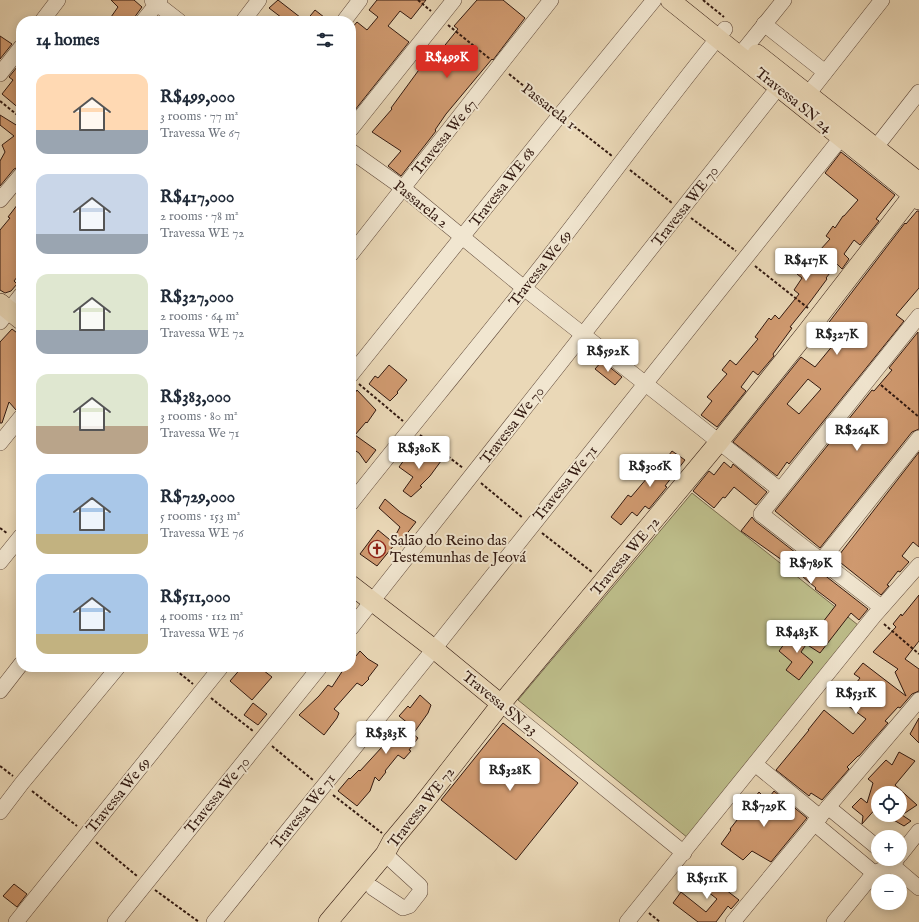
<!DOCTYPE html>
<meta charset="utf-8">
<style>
:root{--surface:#fff;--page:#f6f6f7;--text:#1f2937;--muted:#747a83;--accent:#d93025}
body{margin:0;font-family:"IM FELL English",serif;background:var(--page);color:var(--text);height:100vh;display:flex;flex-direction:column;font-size:15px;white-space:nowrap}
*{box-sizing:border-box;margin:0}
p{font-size:13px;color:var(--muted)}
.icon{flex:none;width:22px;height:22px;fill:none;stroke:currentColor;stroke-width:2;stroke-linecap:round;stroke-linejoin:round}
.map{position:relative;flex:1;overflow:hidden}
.panel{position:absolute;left:16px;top:16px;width:340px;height:656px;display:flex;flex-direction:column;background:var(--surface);border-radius:16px;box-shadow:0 2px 10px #0003}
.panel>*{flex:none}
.tools{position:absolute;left:871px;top:786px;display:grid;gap:8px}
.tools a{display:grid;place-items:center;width:36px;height:36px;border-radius:50%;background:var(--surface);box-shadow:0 2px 10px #0003;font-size:20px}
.price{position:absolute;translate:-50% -34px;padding:0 9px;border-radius:4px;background:#fff;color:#222;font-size:13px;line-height:26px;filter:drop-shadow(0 1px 2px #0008)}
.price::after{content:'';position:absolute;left:50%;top:24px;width:12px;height:9px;margin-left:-6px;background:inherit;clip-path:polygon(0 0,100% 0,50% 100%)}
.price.active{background:var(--accent);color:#fff}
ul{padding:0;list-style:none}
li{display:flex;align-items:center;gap:12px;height:100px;padding:0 20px}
li span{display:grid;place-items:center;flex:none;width:112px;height:80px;border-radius:12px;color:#555}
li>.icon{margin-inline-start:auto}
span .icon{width:48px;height:48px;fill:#fffc;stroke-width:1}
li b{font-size:17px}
h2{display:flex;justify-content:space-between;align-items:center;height:48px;padding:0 20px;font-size:17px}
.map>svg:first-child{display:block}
.green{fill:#bdbd8a;stroke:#786b4d}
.building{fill:#d09a70;stroke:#321910;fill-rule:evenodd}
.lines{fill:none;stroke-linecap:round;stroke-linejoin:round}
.minor-casing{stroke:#60493a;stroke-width:16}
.major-casing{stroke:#321910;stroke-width:20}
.path{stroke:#321910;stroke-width:2;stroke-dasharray:3 2;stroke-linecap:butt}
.minor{stroke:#f1e6d0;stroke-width:15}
.major{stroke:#ead8b7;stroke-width:19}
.labels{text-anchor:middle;stroke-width:4;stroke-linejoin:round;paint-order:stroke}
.street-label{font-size:15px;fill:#321910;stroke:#f1e6d0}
.poi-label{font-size:15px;fill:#321910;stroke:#f1e6d0;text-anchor:start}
</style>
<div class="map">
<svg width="919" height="922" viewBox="0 0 919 922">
<rect width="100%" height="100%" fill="#ead8b7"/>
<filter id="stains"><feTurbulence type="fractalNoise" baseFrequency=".005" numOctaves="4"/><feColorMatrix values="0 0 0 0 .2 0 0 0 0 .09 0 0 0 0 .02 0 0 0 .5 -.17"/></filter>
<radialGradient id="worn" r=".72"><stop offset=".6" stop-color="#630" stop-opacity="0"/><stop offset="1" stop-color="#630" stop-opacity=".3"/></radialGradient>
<path class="green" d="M692,493L858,625L688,838L518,700Z"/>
<g class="building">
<path d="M111,0H134L142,7L134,18L132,16L129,21H116L111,17L118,7Z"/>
<path d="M278,0L305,21H286L269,8Z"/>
<path d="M377,0H426L411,19L400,11L388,26L409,42L351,115V29L357,22L367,30L378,17L369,10Z"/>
<path d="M477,0H503L525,18L493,60L492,59L446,114L435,130L436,131L401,176L388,166L401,151L372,132L392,109L391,108L421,67L437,55L458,29L454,26Z"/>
<path d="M315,10L329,21H306Z"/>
<path d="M0,36L12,44L0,59Z"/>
<path d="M21,62V110L2,94L13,80L9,77Z"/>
<path d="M0,115L21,128V166L14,169L0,186V161L5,152L2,145L14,136L0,125Z"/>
<path d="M841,152L895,195L876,219L879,221L860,245L854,240L844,254L849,259L842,269L837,264L826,278L827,279L810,302L790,327L792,328L773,354L774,356L758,375L753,371L741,387L746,391L717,427L701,415L712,401L707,397L727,374L722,370L730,360L736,365L758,339L755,337L769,318L771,320L775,315L779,319L799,294L794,290L802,278L797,274L806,263L816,271L828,257L820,250L830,239L826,236L833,226L835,228L843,216H844L858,200L825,173Z"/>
<path d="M21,200V272L14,281L17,284L11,291L5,293L0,290V230L10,218L8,217Z"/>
<path d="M917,211H919V288L896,315L904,321L789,464L787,462L777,476L733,442L801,357L815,367L834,344L820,334L905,223L906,224ZM808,379L821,389L799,414L787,404Z"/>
<path d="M12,329L21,336V402L16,410L9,402L2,423H0V342Z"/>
<path d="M918,332L919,429L912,432L820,548L775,511L872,390L874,391L892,370L889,368Z"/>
<path d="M602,361L622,377L615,385L595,369Z"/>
<path d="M389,365L407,380L397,392L398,393L390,401L369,384L375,376L378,378Z"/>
<path d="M357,390L376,410L367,423L366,422L355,435L376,450L366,463L359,453L351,448V399Z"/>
<path d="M424,446L441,461L430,476L420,486L422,487L411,497L403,491L413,477L399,467L407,456L412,460Z"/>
<path d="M672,451L685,460L665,486L667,487L649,509L645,506L637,516L632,512L621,525L611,517L628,495L631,497L653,471L648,467L655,457L663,463Z"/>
<path d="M919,452V547L913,542L902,556L909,562L900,572L898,571L887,585L889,586L881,595L836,559Z"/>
<path d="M724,462L731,468L733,464L767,492L756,505L734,487L725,498L723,497L714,508L693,491L709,471L714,475Z"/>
<path d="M385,499L400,512L416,522L405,536L408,537L401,547L393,540L400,527L379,508Z"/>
<path d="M752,517L755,521L868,609L859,620L851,613L820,653L806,644L836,605L815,589L816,588L789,565L741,531Z"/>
<path d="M378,530L395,544L377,566L360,554Z"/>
<path d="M919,595V641L905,659L919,669V691L912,694L900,708L898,707L885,721L888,723L859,756H858L847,767L849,769L822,800L811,793L809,796L776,770L809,730H808L824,710L853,734L866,719L836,697L845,687L850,691L860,678L854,674L863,663L906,696L895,672L898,669L873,652L896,627L893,624L901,614L902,616Z"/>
<path d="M796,628L810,639L801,652L813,662L799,680L786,670L792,662L779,651Z"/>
<path d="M360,651L368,659L378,665L368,678L369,679L362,686L357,683L334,709L339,713L337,718L324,735L299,715L319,696L328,685L332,687L345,667H351V662Z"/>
<path d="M242,667H259L272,677L252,700L230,681Z"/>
<path d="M420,695L431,705L428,713L413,734L418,738L409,750L411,751L404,759L398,755L385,771L386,772L379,781L375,777L370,791L357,806L338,791L349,778L350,779L359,770L360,771L382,747L385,749L394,739L398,742L409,724L399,716L408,706L410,708Z"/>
<path d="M253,703L267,714L258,725L244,715Z"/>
<path d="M919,718V743L910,734Z"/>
<path d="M503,723L578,783L516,860L441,800Z"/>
<path d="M899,752L915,761L895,785L917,805L902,815L911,821L904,826L885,815H900V793H878V806L862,824L863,816L852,807L861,798L867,803L873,783L868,779L886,760L892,765Z"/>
<path d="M774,791L807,818L771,862L752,851L743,860L721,844L731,830L730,829L759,792L767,800Z"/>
<path d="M702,868L719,881L717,883L739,900L731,909L728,906L716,922H698L673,903L681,892L706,912L717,899L693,880Z"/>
<path d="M14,884L27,894L17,907L3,896Z"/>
</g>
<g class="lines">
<defs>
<g id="minor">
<path d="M152,0L179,21"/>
<path d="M42,21L58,0"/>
<path d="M143,21L160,0"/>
<path d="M243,21L259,0"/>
<path d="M344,21L360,0"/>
<path d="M764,24L825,72"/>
<path d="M739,56L784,0"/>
<path d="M0,74L21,47"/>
<path d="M801,103L882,0"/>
<path d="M351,129L454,0"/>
<path d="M876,147L919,92"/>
<path d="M351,151L403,188L524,288L780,490"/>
<path d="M0,200L21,175"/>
<path d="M351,254L551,0"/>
<path d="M0,322L21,295"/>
<path d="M351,375L560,115L654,0"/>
<path d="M0,443L21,417"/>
<path d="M351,503C408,431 467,360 524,288C592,203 656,114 725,29"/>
<path d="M821,561L919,438"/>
<path d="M0,562L21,536"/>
<path d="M881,607L761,514L919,316"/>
<path d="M351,628L784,80"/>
<path d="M0,691L21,664"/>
<path d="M501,704L684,853"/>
<path d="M755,764L820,817"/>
<path d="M828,807L878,848"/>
<path d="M0,812L22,783L118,667"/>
<path d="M814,823L874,873"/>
<path d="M900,855L919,831"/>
<path d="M892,865L919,888"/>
<path d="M373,888L403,908L409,906L420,892V886L385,854"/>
<path d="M16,922L221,667"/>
<path d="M115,922L320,667"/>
<path d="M214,922L434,649L841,138"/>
<path d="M627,922L874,616L919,565"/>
<path d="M733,922L828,807L919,700"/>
<path d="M834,922L874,873L892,865L897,859"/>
</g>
<g id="major">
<path d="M670,0L919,200"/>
<path d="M757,54L919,182"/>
<path d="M0,303L21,320"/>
<path d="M351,585L434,649L501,704"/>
<path d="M328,922L385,854L392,841L418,810L501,704L719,442L806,333L919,187"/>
</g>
</defs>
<use href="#minor" class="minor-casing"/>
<use href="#major" class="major-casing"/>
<g class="path">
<path d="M418,0L431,11"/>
<path d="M703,0L724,17"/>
<path d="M448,25L490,59"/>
<path d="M509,74L551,108"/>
<path d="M0,101L21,118"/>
<path d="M570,123L612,156"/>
<path d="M630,170L672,203"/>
<path d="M691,218L736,251"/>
<path d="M755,266L808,308"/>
<path d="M359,384L403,421"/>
<path d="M881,385L919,417"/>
<path d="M420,435L463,468"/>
<path d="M481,483L523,518"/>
<path d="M0,528L8,534"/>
<path d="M542,533L592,572"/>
<path d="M884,624L919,654"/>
<path d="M172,667L193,684"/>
<path d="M211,698L253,731"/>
<path d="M272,746L313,780"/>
<path d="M0,766L13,776"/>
<path d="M32,791L77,826"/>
<path d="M333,795L382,833"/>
<path d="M96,842L137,876"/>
<path d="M155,890L199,922"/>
<path d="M649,913L660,922"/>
</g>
<use href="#minor" class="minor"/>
<use href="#major" class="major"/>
</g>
<defs>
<symbol id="church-ring" viewBox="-11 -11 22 22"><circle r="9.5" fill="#f1e6d0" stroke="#8f2418" stroke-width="1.5"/><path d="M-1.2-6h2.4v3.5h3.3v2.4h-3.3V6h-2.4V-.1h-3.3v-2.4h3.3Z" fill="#8f2418"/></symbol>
</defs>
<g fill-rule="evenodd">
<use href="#church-ring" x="367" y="539" width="20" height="20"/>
</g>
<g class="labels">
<g class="street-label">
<text transform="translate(794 100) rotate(39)" y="5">Travessa SN 24</text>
<text transform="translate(549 106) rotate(38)" y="5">Passarela 1</text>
<text transform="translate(444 137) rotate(-51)" y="5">Travessa We 67</text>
<text transform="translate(502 187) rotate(-52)" y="5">Travessa WE 68</text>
<text transform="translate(421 204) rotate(39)" y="5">Passarela 2</text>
<text transform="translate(685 206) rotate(-52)" y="5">Travessa WE 70</text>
<text transform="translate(540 268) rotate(-52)" y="5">Travessa We 69</text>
<text transform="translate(512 425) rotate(-52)" y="5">Travessa We 70</text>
<text transform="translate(565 483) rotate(-51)" y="5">Travessa We 71</text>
<text transform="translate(625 556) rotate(-50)" y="5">Travessa WE 72</text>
<text transform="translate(500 703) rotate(39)" y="5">Travessa SN 23</text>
<text transform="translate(118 795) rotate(-51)" y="5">Travessa We 69</text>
<text transform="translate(217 795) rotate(-51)" y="5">Travessa We 70</text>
<text transform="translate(421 807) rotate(-52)" y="5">Travessa WE 72</text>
<text transform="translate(303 811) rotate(-51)" y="5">Travessa We 71</text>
</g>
<g class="poi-label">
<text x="390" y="545">Salão do Reino das<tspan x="390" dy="17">Testemunhas de Jeová</tspan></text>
</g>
</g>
<rect width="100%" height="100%" filter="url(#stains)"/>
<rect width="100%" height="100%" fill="url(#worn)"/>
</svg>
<div class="tools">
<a><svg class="icon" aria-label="locate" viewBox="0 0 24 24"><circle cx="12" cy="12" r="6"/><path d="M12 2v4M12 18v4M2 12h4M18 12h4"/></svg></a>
<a>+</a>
<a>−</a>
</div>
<b class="price active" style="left:447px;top:79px">R$499K</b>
<b class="price" style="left:806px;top:282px">R$417K</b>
<b class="price" style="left:837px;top:356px">R$327K</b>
<b class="price" style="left:608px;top:373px">R$592K</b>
<b class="price" style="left:857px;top:452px">R$264K</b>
<b class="price" style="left:419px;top:470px">R$380K</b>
<b class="price" style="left:650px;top:488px">R$306K</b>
<b class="price" style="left:811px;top:585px">R$789K</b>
<b class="price" style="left:797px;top:654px">R$483K</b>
<b class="price" style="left:856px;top:715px">R$531K</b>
<b class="price" style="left:386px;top:755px">R$383K</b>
<b class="price" style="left:510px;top:792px">R$328K</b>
<b class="price" style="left:764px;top:828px">R$729K</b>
<b class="price" style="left:707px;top:900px">R$511K</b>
<section class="panel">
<h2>14 homes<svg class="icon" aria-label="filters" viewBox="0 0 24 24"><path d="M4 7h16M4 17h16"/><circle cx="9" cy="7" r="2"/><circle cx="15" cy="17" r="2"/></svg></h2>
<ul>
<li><span style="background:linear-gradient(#ffd9b3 70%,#9aa5b1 0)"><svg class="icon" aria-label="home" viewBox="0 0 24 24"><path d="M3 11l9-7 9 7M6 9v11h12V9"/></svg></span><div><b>R$499,000</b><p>3 rooms · 77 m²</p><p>Travessa We 67</p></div></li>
<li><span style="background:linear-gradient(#c9d6e8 75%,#9aa5b1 0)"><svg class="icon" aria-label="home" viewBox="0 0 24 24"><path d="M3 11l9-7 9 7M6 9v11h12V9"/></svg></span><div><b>R$417,000</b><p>2 rooms · 78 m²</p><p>Travessa WE 72</p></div></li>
<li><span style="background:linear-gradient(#dfe7d0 70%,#9aa5b1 0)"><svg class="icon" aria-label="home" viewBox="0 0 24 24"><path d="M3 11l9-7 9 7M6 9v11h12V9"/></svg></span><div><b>R$327,000</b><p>2 rooms · 64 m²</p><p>Travessa WE 72</p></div></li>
<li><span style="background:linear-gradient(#dfe7d0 65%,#b9a48a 0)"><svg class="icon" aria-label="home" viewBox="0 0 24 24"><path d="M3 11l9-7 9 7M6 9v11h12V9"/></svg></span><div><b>R$383,000</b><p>3 rooms · 80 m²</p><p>Travessa We 71</p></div></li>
<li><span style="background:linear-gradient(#a9c7e8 75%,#c2b280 0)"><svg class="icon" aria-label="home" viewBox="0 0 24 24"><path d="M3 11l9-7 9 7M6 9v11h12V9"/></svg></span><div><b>R$729,000</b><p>5 rooms · 153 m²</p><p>Travessa WE 76</p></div></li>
<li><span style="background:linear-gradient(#a9c7e8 75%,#c2b280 0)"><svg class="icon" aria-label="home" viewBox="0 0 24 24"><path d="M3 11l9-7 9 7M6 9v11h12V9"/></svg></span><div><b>R$511,000</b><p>4 rooms · 112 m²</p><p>Travessa WE 76</p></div></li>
</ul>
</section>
</div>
